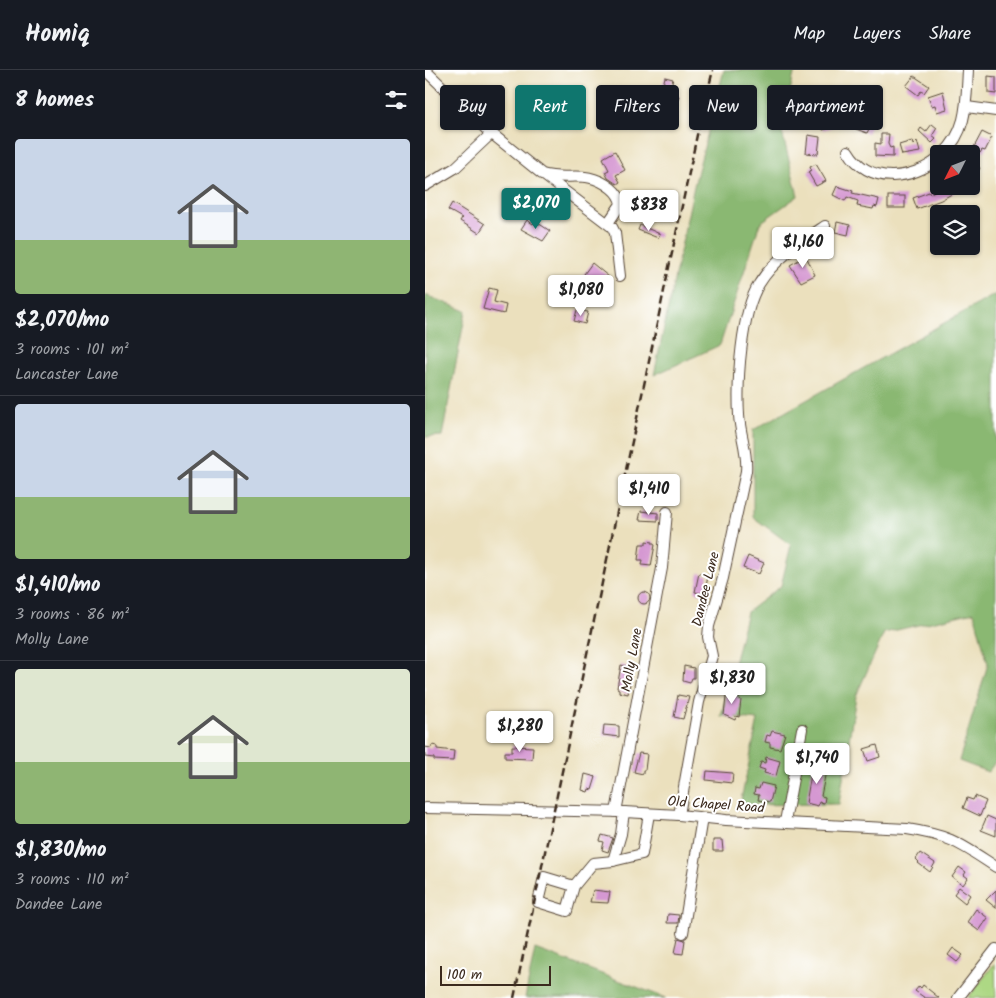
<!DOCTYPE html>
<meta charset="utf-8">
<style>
:root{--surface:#171b24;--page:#20242c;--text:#f1f3f6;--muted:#9ea1a6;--line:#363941;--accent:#0f766e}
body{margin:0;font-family:Kalam,sans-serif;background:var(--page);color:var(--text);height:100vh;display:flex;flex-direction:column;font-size:19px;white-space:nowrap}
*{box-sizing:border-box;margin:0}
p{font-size:16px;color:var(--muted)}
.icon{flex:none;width:28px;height:28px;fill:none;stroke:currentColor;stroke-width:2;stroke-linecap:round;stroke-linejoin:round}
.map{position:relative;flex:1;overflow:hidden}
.panel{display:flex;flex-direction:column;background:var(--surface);width:425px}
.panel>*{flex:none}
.guide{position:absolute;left:15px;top:15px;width:475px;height:45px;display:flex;gap:10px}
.needle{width:32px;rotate:228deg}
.controls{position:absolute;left:505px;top:75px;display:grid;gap:10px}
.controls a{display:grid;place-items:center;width:50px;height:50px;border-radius:5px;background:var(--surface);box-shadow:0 1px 4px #0004;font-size:25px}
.scale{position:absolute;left:15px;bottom:12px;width:111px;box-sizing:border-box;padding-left:5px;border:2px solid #3b2a1e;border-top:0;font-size:14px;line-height:18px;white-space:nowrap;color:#3b2a1e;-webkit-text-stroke:4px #fff;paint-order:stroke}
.price{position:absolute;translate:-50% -42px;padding:0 11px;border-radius:5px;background:#fff;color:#222;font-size:16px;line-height:32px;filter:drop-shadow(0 1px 2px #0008)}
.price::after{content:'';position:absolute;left:50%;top:30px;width:15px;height:11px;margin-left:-8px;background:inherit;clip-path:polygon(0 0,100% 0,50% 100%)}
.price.active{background:var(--accent);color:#fff}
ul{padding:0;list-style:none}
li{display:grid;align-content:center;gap:10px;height:265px;padding:0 15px}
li+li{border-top:1px solid var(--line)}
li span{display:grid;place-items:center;height:155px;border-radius:5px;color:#555}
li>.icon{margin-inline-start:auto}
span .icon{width:90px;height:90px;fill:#fffc;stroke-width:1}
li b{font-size:21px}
h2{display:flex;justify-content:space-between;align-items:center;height:60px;padding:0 15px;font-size:21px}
.tag{padding:0 18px;border-radius:5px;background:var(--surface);box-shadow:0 1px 4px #0004;font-size:18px;line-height:45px}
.tag.active{background:var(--accent);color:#fff}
header{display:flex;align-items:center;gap:30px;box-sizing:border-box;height:70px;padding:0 25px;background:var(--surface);border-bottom:1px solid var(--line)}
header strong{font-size:24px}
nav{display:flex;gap:28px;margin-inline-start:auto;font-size:18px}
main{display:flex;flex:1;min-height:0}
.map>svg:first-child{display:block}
.green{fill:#add884;stroke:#748151}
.forest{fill:#8ab872;stroke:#627148}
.building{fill:#d598d2}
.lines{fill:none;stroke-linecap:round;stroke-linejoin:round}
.minor-casing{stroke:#554536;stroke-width:12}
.minor{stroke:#fff;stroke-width:10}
.rail{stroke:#3b2a1e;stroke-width:2.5;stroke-dasharray:8 4;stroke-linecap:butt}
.labels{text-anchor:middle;stroke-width:4;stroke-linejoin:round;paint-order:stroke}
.street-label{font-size:14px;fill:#3b2a1e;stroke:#fff}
</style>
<header>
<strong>Homiq</strong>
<nav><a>Map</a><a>Layers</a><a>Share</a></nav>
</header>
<main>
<section class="panel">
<h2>8 homes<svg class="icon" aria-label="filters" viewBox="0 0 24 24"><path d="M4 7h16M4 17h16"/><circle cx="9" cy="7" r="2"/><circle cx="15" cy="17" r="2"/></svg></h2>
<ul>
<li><span style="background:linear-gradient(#c9d6e8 65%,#8fb573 0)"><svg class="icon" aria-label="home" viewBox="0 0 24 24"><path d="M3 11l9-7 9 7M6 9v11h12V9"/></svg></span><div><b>$2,070/mo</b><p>3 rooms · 101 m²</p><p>Lancaster Lane</p></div></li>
<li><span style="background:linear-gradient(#c9d6e8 60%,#8fb573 0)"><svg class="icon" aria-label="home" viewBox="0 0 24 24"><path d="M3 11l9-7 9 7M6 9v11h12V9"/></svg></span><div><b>$1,410/mo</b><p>3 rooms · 86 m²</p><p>Molly Lane</p></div></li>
<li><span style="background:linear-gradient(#dfe7d0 60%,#8fb573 0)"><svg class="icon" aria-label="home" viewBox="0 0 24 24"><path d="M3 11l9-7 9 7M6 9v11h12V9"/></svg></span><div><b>$1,830/mo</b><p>3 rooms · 110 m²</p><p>Dandee Lane</p></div></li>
</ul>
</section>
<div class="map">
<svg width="571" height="928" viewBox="0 0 571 928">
<rect width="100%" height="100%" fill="#fff"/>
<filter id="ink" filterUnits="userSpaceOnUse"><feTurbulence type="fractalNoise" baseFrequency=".02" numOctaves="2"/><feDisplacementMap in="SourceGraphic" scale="10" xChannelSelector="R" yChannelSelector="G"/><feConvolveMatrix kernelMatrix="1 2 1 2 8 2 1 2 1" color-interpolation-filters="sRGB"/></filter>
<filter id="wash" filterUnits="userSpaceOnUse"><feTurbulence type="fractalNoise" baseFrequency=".0096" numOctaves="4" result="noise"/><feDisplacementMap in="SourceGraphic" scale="20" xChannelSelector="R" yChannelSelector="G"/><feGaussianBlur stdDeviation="1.12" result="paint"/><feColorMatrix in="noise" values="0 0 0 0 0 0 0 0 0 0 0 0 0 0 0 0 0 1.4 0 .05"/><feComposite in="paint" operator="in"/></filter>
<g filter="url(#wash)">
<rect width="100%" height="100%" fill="#ebe0bd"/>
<path class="green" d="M570,893L571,928H543Z"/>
<g class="forest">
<path d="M299,0H370L356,58L373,126L335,153L295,275L229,305L269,116Z"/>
<path d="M571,224V691L563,702L534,691L563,594L549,542L459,563L431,626L414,734L315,735L333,650L296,646L322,542L356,516L366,475L328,447V360Z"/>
<path d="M0,225L41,241L17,366L0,367Z"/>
<path d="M110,879L241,928H100Z"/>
</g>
<g id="blocks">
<g class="building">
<path d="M489,6L504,16L499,23L496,21L493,25L481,16Z"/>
<path d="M563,6L571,7V24L563,23Z"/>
<path d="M240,7L248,9L244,22L254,26L252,32L242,29L240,36L233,34Z"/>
<path d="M518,21L522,39L512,42L510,35L507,36L503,26Z"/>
<path d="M408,43L409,48L413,47L415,54L398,60L394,48Z"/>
<path d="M432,45L447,53L442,63L431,59L432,57L427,54Z"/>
<path d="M507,54L512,58L507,66L511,69L507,73L494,61L496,58L501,62Z"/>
<path d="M557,62L567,67L560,81L557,80L555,83L548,79Z"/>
<path d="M456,64H464L463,74L465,78L468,77V87L450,86V73L456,74Z"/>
<path d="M383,65L395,67L393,84L381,83Z"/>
<path d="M487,71L488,75L492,71L495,82L477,85L474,75Z"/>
<path d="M190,81L200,100L191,105L195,112L192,114L183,108L180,102L184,100L178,88Z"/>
<path d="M546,92L555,98L546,112Z"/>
<path d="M391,94L401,111L391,116L383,102L386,100L385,97Z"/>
<path d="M412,116L428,121L427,123L454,129L452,137L449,136L448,139L432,136L433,131L422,127L420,131L408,125Z"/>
<path d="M517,116H529L532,121L516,130L492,139L488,128L504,122L505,124Z"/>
<rect x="463" y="126" width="17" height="12"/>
<path d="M27,133L60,154L54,163L35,151L37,148L23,140Z"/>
<path d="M102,150L108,154L110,151L125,161L118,171L96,159Z"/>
<path d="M412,152L425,155L423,165L410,162Z"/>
<path d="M215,155L235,164L233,168L213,160Z"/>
<path d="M381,186L390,205L376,212L365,195Z"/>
<path d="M167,193L184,207L176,218L159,204Z"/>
<path d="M64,218L72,220L69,232L81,235L79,244L58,239Z"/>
<path d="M152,240L163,242L160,254L149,251Z"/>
<path d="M216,441L233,443V451L214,450Z"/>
<path d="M221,471L228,472V474L230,475L226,496L217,495L218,490H213L215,474H221Z"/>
<path d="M323,486L339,493L334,504L318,498Z"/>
<path d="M274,503L283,505L280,524L270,522Z"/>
<circle cx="219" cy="528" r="6"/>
<path d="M196,595L203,597L200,612L205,614L203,624L194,622V619L192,618Z"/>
<path d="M259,596L269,598V608H267L265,613L258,611Z"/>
<path d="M302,619L311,621L310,625L316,630L314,647L311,646L310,650L299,645Z"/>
<path d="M253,625L264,627L258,649L249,647Z"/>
<path d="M179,655L194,656V667L178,665Z"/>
<path d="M347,661L360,664L355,679L345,677V673L340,672L342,665L345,666Z"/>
<path d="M7,675L12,676V679L29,681L28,691L9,690V688L0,687V677L6,678Z"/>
<path d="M452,675L455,687L443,691L439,679Z"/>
<path d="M87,676L108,677L107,689L80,688V682H87Z"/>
<path d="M214,683L222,684L220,700H218V704L209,702Z"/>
<path d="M341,687L355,691L351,706L339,703L340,700L334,698L336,692L340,693Z"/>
<path d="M388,693L402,696L396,726L400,727L399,733L394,732L393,736L381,733Z"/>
<path d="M282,701L308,703L307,713L281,710Z"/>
<path d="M160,704L171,707L167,720L164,719L163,722L157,720Z"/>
<path d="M336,713L349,716L345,732L333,730L334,725L329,724L330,718L334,719Z"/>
<path d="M550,726L561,731L555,746L538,738L542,728L548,730Z"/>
<path d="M562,746L571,750V766L556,760Z"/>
<path d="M177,765L188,768L183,782L177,780L179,772L175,771Z"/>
<path d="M288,770H297L298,781H288Z"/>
<path d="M495,783L510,793L505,802L493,793L494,792L491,789Z"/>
<path d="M534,797L541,802L539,805L543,808L538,815L527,807Z"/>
<path d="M534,817L545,825L540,833L529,824Z"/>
<path d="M168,820L185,822L183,833L165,832Z"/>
<path d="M571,820V838L561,830Z"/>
<path d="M551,839L563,848L554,861L542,852Z"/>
<path d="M243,844L254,845L253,853H242Z"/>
<path d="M253,868L260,870L258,884L250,883Z"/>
<path d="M528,878L538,885L532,892L523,885Z"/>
<path d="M498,915L508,923L514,928H500L490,921L494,916L496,918Z"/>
</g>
</g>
</g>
<g filter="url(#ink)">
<use href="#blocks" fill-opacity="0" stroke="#554536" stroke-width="1"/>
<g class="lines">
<defs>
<g id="minor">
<path d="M0,0L61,59L117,104C143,112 160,98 186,118C191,122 195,127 196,134L183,153"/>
<path d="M542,37L571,41"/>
<path d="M423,81C443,115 487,111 514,88"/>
<path d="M518,84C543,60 541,32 543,0"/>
<path d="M120,106L187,157L190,163L195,206"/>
<path d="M0,116L30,98L66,64"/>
<path d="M0,738L199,742L254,745L301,750L482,759C527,766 534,773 571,797"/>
<path d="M191,742L237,498L242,442"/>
<path d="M199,742L196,764L188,791L217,784L224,744"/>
<path d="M254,745L274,632L287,586L283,567L284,556L298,508L321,401C323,382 315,365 314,345C312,311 316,243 334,214C349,189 376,172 400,156"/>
<path d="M360,752L377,659"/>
<path d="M149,816L119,807L113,832L142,841L149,816L168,793L188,791"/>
<path d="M258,863L277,748"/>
<path d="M533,928L571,879"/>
</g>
</defs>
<use href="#minor" class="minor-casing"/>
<use href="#minor" class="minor"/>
<path class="rail" d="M89,928L272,65L288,0"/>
</g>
</g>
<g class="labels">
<g class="street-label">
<text transform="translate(280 519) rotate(-76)" y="5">Dandee Lane</text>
<text transform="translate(206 590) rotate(-80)" y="5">Molly Lane</text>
<text transform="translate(291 734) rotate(4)" y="5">Old Chapel Road</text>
</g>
</g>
</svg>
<div class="controls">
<a><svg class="needle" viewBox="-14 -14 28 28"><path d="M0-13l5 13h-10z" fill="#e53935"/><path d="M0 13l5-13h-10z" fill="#9ea1a6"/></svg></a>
<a><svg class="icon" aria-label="layers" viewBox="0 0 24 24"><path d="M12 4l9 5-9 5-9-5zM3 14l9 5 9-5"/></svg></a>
</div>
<div class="scale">100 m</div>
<b class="price active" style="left:111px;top:160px">$2,070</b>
<b class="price" style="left:224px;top:162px">$838</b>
<b class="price" style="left:378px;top:199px">$1,160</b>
<b class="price" style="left:156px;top:247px">$1,080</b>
<b class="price" style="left:224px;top:446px">$1,410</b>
<b class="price" style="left:307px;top:635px">$1,830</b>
<b class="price" style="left:95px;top:683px">$1,280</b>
<b class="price" style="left:392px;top:715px">$1,740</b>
<div class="guide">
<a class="tag">Buy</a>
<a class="tag active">Rent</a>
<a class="tag">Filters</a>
<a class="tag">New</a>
<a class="tag">Apartment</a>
</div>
</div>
</main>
